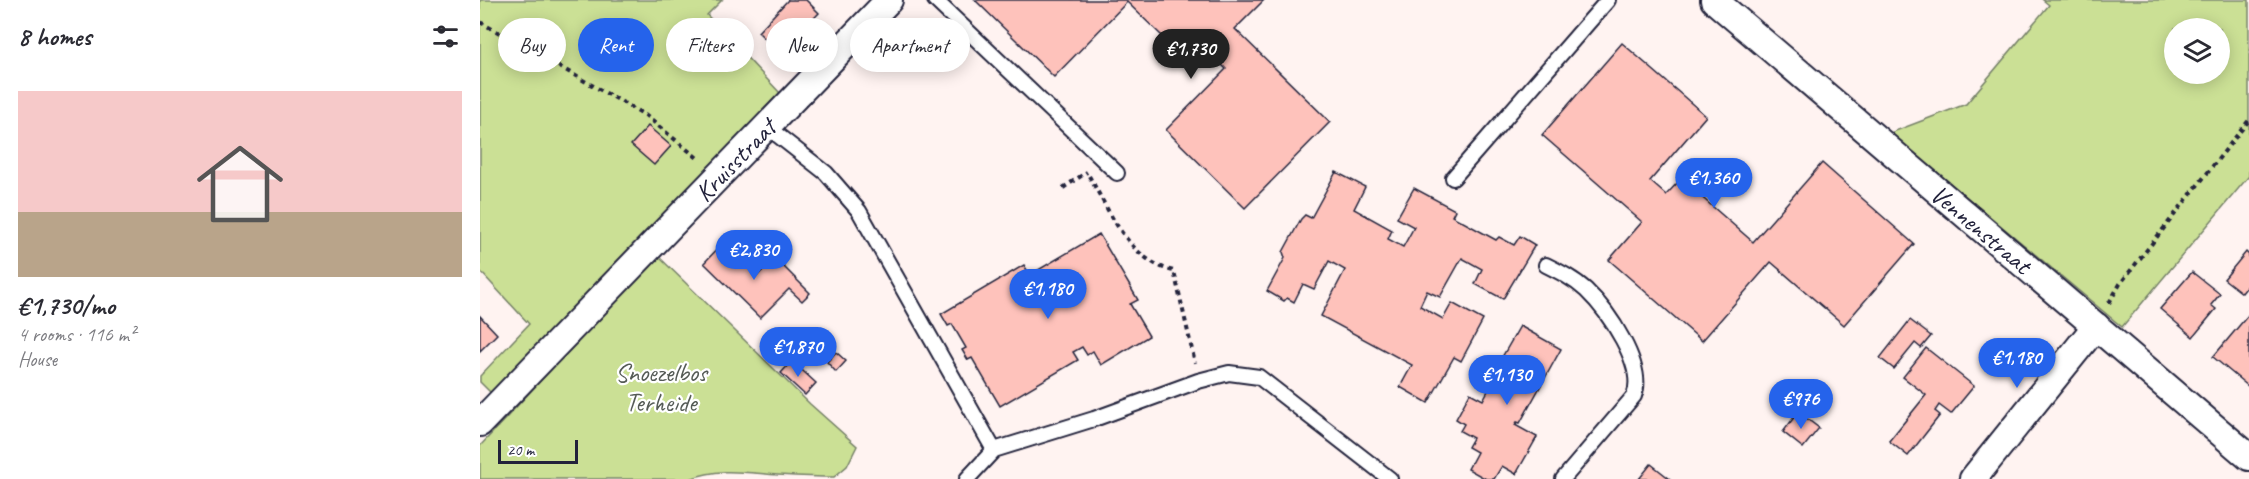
<!DOCTYPE html>
<meta charset="utf-8">
<style>
:root{--surface:#fff;--page:#f2f2f3;--text:#2b2b33;--muted:#7c7c81;--accent:#2563eb}
body{margin:0;font-family:Caveat,sans-serif;background:var(--page);color:var(--text);height:100vh;display:flex;flex-direction:column;font-size:22px;white-space:nowrap}
*{box-sizing:border-box;margin:0}
p{font-size:20px;color:var(--muted)}
.icon{flex:none;width:33px;height:33px;fill:none;stroke:currentColor;stroke-width:2;stroke-linecap:round;stroke-linejoin:round}
.map{position:relative;flex:1;overflow:hidden}
.panel{display:flex;flex-direction:column;background:var(--surface);width:480px}
.panel>*{flex:none}
.top-card{position:absolute;left:18px;top:18px;width:570px;height:54px;display:flex;gap:12px}
.buttons{position:absolute;left:1684px;top:18px;display:grid;gap:12px}
.buttons a{display:grid;place-items:center;width:66px;height:66px;border-radius:50%;background:var(--surface);box-shadow:0 3px 15px #0003;font-size:30px}
.scale{position:absolute;left:18px;bottom:15px;width:80px;box-sizing:border-box;padding-left:6px;border:3px solid #22223b;border-top:0;font-size:16px;line-height:21px;white-space:nowrap;color:#22223b;-webkit-text-stroke:4px #fff;paint-order:stroke}
.price{position:absolute;translate:-50% -51px;padding:0 14px;border-radius:21px;background:var(--accent);color:#fff;font-size:20px;line-height:39px;filter:drop-shadow(0 2px 3px #0008)}
.price::after{content:'';position:absolute;left:50%;top:36px;width:18px;height:14px;margin-left:-9px;background:inherit;clip-path:polygon(0 0,100% 0,50% 100%)}
.price.selected{background:#222;color:#fff}
ul{padding:0;list-style:none}
li{display:grid;align-content:center;gap:12px;height:318px;padding:0 18px}
li span{display:grid;place-items:center;height:186px;border-radius:0px;color:#555}
li>.icon{margin-inline-start:auto}
span .icon{width:108px;height:108px;fill:#fffc;stroke-width:1}
li b{font-size:26px}
h2{display:flex;justify-content:space-between;align-items:center;height:72px;padding:0 18px;font-size:26px}
.chip{padding:0 21px;border-radius:27px;background:var(--surface);box-shadow:0 3px 15px #0003;font-size:21px;line-height:54px}
.chip.selected{background:var(--accent);color:#fff}
main{display:flex;flex:1;min-height:0}
.map>svg:first-child{display:block}
.green{fill:#cbe095;stroke:#768168;stroke-width:1.5;fill-rule:evenodd}
.building{fill:#fec2bb;stroke:#22223b;stroke-width:1.5}
.lines{fill:none;stroke-linecap:round;stroke-linejoin:round}
.service-casing{stroke:#22223b;stroke-width:18}
.minor-casing{stroke:#22223b;stroke-width:30}
.path{stroke:#22223b;stroke-width:4;stroke-dasharray:4.5 4.5;stroke-linecap:butt}
.service{stroke:#fff;stroke-width:14}
.minor{stroke:#fff;stroke-width:26}
.labels{text-anchor:middle;stroke-width:4.5;stroke-linejoin:round;paint-order:stroke}
.street-label{font-size:26px;fill:#22223b;stroke:#fff}
.park-label{font-size:26px;fill:#555b56;stroke:#fff}
</style>
<main>
<section class="panel">
<h2>8 homes<svg class="icon" aria-label="filters" viewBox="0 0 24 24"><path d="M4 7h16M4 17h16"/><circle cx="9" cy="7" r="2"/><circle cx="15" cy="17" r="2"/></svg></h2>
<ul>
<li><span style="background:linear-gradient(#f6c9c9 65%,#b9a48a 0)"><svg class="icon" aria-label="home" viewBox="0 0 24 24"><path d="M3 11l9-7 9 7M6 9v11h12V9"/></svg></span><div><b>€1,730/mo</b><p>4 rooms · 116 m²</p><p>House</p></div></li>
</ul>
</section>
<div class="map">
<svg width="1769" height="479" viewBox="0 0 1769 479">
<rect width="100%" height="100%" fill="#fff3f1"/>
<filter id="ink" filterUnits="userSpaceOnUse"><feTurbulence type="fractalNoise" baseFrequency=".0167" numOctaves="2"/><feDisplacementMap in="SourceGraphic" scale="12" xChannelSelector="R" yChannelSelector="G"/><feConvolveMatrix kernelMatrix="1 2 1 2 8 2 1 2 1" color-interpolation-filters="sRGB"/></filter>
<g filter="url(#ink)">
<g class="green">
<path d="M0,0H242L227,15L300,93L12,394L0,382V376L49,324L0,271Z"/>
<path d="M1563,0H1769V176L1642,327L1410,133L1486,104L1569,5ZM1695,28H1740V74H1695Z"/>
<path d="M177,255L330,404L377,446L367,466L354,477C335,477 316,476 298,475C267,473 239,467 210,479H0V446Z"/>
</g>
<g class="building">
<path d="M308,0H326L339,13L300,53L278,32Z"/>
<path d="M495,0H784L755,29L850,122L765,208L686,130L746,69L731,54L716,69L647,2L574,77Z"/>
<path d="M1142,43L1226,116L1170,181L1186,195L1201,179L1273,242L1342,163L1434,244L1364,325L1291,262L1222,341L1129,260L1162,222L1062,135Z"/>
<path d="M168,126L191,146L174,165L151,145Z"/>
<path d="M856,172L885,187L874,209L912,230L908,239L923,247L934,227L917,218L934,188L975,210L972,216L1016,240L1019,237L1034,245L1040,236L1055,245L1023,299L995,284L1002,269L982,258L960,297L947,291L940,306L963,319L972,303L1003,320L981,361L974,357L948,403L920,387L932,365L841,316L865,270L849,261L834,289L823,284L814,302L807,298L804,301L787,291L805,258L803,252L821,219L825,215L831,218Z"/>
<path d="M619,234L658,300L650,304L669,336L621,365L613,351L607,355L602,347L593,352L598,360L520,406L492,358L488,360L482,350L486,348L472,324L468,326L461,314L544,265L550,275Z"/>
<path d="M243,243L277,276L295,258L330,293L322,301L309,289L280,318L224,263Z"/>
<path d="M1766,252L1769,255V284L1762,293L1744,279Z"/>
<path d="M1712,272L1740,294L1731,305L1736,309L1713,337L1680,309Z"/>
<path d="M1769,314V387L1733,357Z"/>
<path d="M0,316L17,334L0,351Z"/>
<path d="M1430,320L1451,336L1441,348L1435,343L1414,369L1400,358Z"/>
<path d="M1040,326L1081,349L1040,423L1037,422L1035,425L1057,437L1036,474L1022,466L1014,479H1006L988,469L997,452L988,447L993,438L980,431L984,424L976,419L990,393L1003,400L1024,361L1021,359Z"/>
<path d="M1446,348L1494,386L1471,414L1459,405L1455,411L1460,415L1428,456L1409,441L1446,395L1423,377Z"/>
<path d="M356,352L366,361L356,372L347,362Z"/>
<path d="M312,361L336,383L325,395L301,373Z"/>
<path d="M1318,412L1339,428L1323,448L1303,432Z"/>
<path d="M1171,464L1190,479H1159Z"/>
</g>
<g class="lines">
<defs>
<g id="service">
<path d="M455,0L637,173"/>
<path d="M286,126L346,173L379,211L514,450"/>
<path d="M973,178L1128,0"/>
<path d="M1066,265C1080,272 1094,279 1106,290C1128,311 1166,366 1154,396L1083,479"/>
<path d="M487,479L514,450L614,419L718,381L749,373L779,377L910,479"/>
</g>
<g id="minor">
<path d="M1234,0L1769,457"/>
<path d="M0,423L409,0"/>
<path d="M1493,479L1616,326"/>
</g>
</defs>
<use href="#service" class="service-casing"/>
<use href="#minor" class="minor-casing"/>
<g class="path">
<path d="M0,22L165,115L220,160"/>
<path d="M609,176C630,212 649,261 694,271L715,363"/>
<path d="M583,188L607,172"/>
<path d="M1629,303L1640,284L1769,120"/>
</g>
<use href="#service" class="service"/>
<use href="#minor" class="minor"/>
</g>
</g>
<g class="labels">
<g class="street-label">
<text transform="translate(255 160) rotate(-46)" y="9">Kruisstraat</text>
<text transform="translate(1501 229) rotate(40)" y="9">Vennenstraat</text>
</g>
<g class="park-label">
<text x="181" y="381">Snoezelbos<tspan x="181" dy="30">Terheide</tspan></text>
</g>
</g>
</svg>
<div class="buttons">
<a><svg class="icon" aria-label="layers" viewBox="0 0 24 24"><path d="M12 4l9 5-9 5-9-5zM3 14l9 5 9-5"/></svg></a>
</div>
<div class="scale">20 m</div>
<b class="price selected" style="left:711px;top:80px">€1,730</b>
<b class="price" style="left:1234px;top:209px">€1,360</b>
<b class="price" style="left:274px;top:281px">€2,830</b>
<b class="price" style="left:568px;top:320px">€1,180</b>
<b class="price" style="left:318px;top:378px">€1,870</b>
<b class="price" style="left:1537px;top:389px">€1,180</b>
<b class="price" style="left:1027px;top:406px">€1,130</b>
<b class="price" style="left:1321px;top:430px">€976</b>
<div class="top-card">
<a class="chip">Buy</a>
<a class="chip selected">Rent</a>
<a class="chip">Filters</a>
<a class="chip">New</a>
<a class="chip">Apartment</a>
</div>
</div>
</main>
